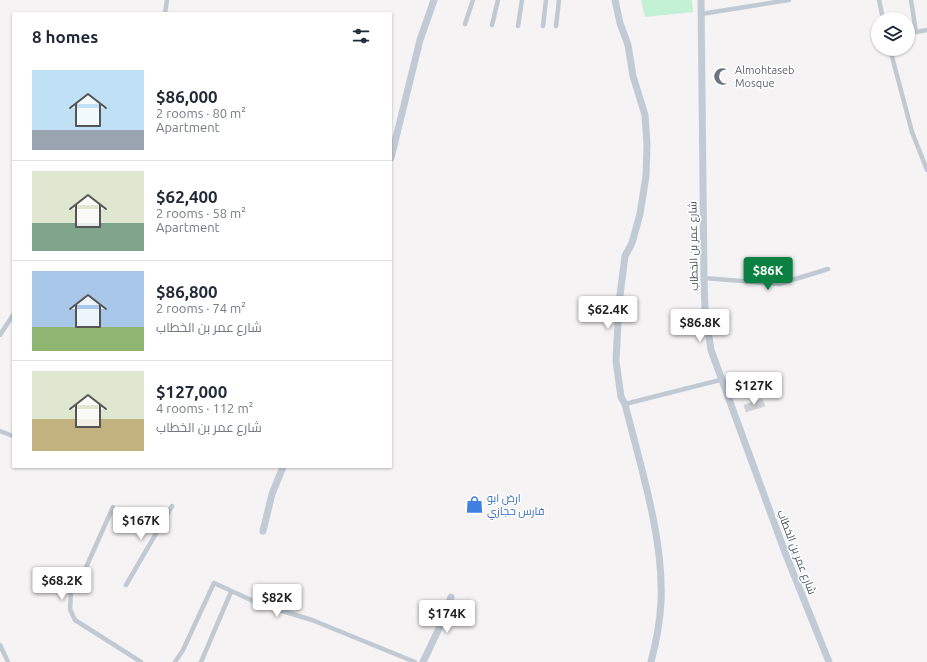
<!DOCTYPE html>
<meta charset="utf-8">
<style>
:root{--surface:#fff;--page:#f2f2f3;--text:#1f2937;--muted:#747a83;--line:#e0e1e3;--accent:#0b8043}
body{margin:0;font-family:Ubuntu,Cairo,sans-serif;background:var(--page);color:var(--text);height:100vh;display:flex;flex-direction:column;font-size:15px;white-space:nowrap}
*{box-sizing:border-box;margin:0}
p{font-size:13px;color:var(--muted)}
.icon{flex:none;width:22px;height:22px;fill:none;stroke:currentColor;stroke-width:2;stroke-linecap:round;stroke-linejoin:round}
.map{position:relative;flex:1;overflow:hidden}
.sheet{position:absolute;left:12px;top:12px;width:380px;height:456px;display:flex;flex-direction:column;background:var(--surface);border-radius:0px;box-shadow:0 1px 3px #0004}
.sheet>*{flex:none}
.tools{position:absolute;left:871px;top:12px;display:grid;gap:8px}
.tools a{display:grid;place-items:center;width:44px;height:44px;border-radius:50%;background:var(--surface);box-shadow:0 1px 3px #0004;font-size:20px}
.price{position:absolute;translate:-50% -34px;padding:0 9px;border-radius:4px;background:#fff;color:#222;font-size:13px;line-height:26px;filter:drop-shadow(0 1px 2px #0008)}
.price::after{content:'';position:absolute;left:50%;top:24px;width:12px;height:9px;margin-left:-6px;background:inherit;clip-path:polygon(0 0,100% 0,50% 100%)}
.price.selected{background:var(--accent);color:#fff}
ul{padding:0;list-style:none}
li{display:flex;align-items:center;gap:12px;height:100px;padding:0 20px}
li+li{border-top:1px solid var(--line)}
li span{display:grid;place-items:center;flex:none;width:112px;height:80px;border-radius:0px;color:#555}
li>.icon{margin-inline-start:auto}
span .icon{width:48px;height:48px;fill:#fffc;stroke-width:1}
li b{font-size:17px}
h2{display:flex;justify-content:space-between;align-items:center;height:48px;padding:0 20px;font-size:17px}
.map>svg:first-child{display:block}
.green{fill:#c3f1d5}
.building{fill:#cdcfd5;stroke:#d7d9de}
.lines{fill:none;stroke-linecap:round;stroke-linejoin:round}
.street{stroke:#c1cad2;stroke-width:4.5}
.secondary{stroke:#c1cbd6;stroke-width:7}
.labels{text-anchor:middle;stroke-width:3;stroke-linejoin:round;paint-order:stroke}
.worship-label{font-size:11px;fill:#5b616d;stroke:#fff;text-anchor:start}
.street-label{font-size:11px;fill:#4a5661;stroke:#fff}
.shop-label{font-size:11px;fill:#366cbe;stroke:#fff;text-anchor:start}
</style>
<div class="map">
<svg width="927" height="662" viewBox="0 0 927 662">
<rect width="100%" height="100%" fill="#f5f3f3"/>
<path class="green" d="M641,0H692L693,12L645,17Z"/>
<path class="building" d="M762,399L765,406L746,412L744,405Z"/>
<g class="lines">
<g class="street">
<path d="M879,0L883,19"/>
<path d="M911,0L916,32L927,30"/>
<path d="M165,13L167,0"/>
<path d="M701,14L789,0"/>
<path d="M465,24L473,0"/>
<path d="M492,25L498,0"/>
<path d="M518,26L522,0"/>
<path d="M543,26L546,0"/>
<path d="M556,26L559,0"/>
<path d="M890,49L912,132L927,170"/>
<path d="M704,278L779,284L828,269"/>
<path d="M0,335L13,315"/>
<path d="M625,404L720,380"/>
<path d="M0,431L13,436"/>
<path d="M113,507L84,572L71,591L70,609L75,620L141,662"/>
<path d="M126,585L172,506"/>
<path d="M0,645L8,662"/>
<path d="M175,662L183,650L214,583L262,605L312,620L415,662"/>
<path d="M201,662L231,592"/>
</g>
<g class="secondary">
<path d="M615,0L620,23L628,45L633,76L645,115L647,145L646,176L640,214L632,243L625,256L619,303L616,361L621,397L625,404C640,465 664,538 661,602C660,621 656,643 651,662"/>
<path d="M701,0L704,278L705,311L711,350L786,555L829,662"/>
<path d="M391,158L420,40L434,0"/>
<path d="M263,531L272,494L283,467"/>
<path d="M423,662L443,620L451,597"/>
</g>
</g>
<defs>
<symbol id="mosque-bare" viewBox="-9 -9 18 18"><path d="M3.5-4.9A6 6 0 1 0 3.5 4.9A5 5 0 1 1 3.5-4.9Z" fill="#6b7280" stroke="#fff" stroke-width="2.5" paint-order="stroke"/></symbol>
<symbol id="shop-bare" viewBox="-9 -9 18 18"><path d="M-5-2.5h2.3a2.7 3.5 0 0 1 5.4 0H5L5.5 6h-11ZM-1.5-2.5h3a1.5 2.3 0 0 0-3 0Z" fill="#3f7fe0" stroke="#fff" stroke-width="2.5" paint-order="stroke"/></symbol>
</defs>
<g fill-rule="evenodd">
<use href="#mosque-bare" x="710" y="64" width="25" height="25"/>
<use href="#shop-bare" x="462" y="492" width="25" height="25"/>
</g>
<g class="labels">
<g class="worship-label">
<text x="735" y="74">Almohtaseb<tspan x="735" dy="13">Mosque</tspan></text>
</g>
<g class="street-label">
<text transform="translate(693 246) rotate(-91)" y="4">شارع عمر بن الخطاب</text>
<text transform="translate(797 552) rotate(69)" y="4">شارع عمر بن الخطاب</text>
</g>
<g class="shop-label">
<text x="487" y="502">ارض ابو<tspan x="487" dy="13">فارس حجازي</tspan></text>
</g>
</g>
</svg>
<div class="tools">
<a><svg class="icon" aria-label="layers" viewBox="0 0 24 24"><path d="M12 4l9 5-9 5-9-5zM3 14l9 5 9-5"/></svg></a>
</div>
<b class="price selected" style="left:768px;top:291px">$86K</b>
<b class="price" style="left:608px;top:330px">$62.4K</b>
<b class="price" style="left:700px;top:343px">$86.8K</b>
<b class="price" style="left:754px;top:406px">$127K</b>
<b class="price" style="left:141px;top:541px">$167K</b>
<b class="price" style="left:62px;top:601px">$68.2K</b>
<b class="price" style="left:277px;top:618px">$82K</b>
<b class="price" style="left:447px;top:634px">$174K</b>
<section class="sheet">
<h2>8 homes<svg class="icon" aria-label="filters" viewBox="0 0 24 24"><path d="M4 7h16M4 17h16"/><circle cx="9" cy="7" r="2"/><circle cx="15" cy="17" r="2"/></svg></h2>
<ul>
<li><span style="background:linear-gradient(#bfe0f5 75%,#9aa5b1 0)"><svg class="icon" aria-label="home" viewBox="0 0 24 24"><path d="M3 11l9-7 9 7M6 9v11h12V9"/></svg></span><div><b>$86,000</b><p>2 rooms · 80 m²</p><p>Apartment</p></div></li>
<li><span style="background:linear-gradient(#dfe7d0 65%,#7fa58c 0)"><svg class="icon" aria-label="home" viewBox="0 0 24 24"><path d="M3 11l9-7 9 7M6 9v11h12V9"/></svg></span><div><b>$62,400</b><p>2 rooms · 58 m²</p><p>Apartment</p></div></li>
<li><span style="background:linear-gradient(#a9c7e8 70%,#8fb573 0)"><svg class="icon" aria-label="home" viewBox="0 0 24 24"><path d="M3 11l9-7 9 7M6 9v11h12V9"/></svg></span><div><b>$86,800</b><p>2 rooms · 74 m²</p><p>شارع عمر بن الخطاب</p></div></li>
<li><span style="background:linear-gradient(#dfe7d0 60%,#c2b280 0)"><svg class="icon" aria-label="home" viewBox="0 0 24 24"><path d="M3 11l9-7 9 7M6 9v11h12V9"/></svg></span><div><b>$127,000</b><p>4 rooms · 112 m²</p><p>شارع عمر بن الخطاب</p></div></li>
</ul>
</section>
</div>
